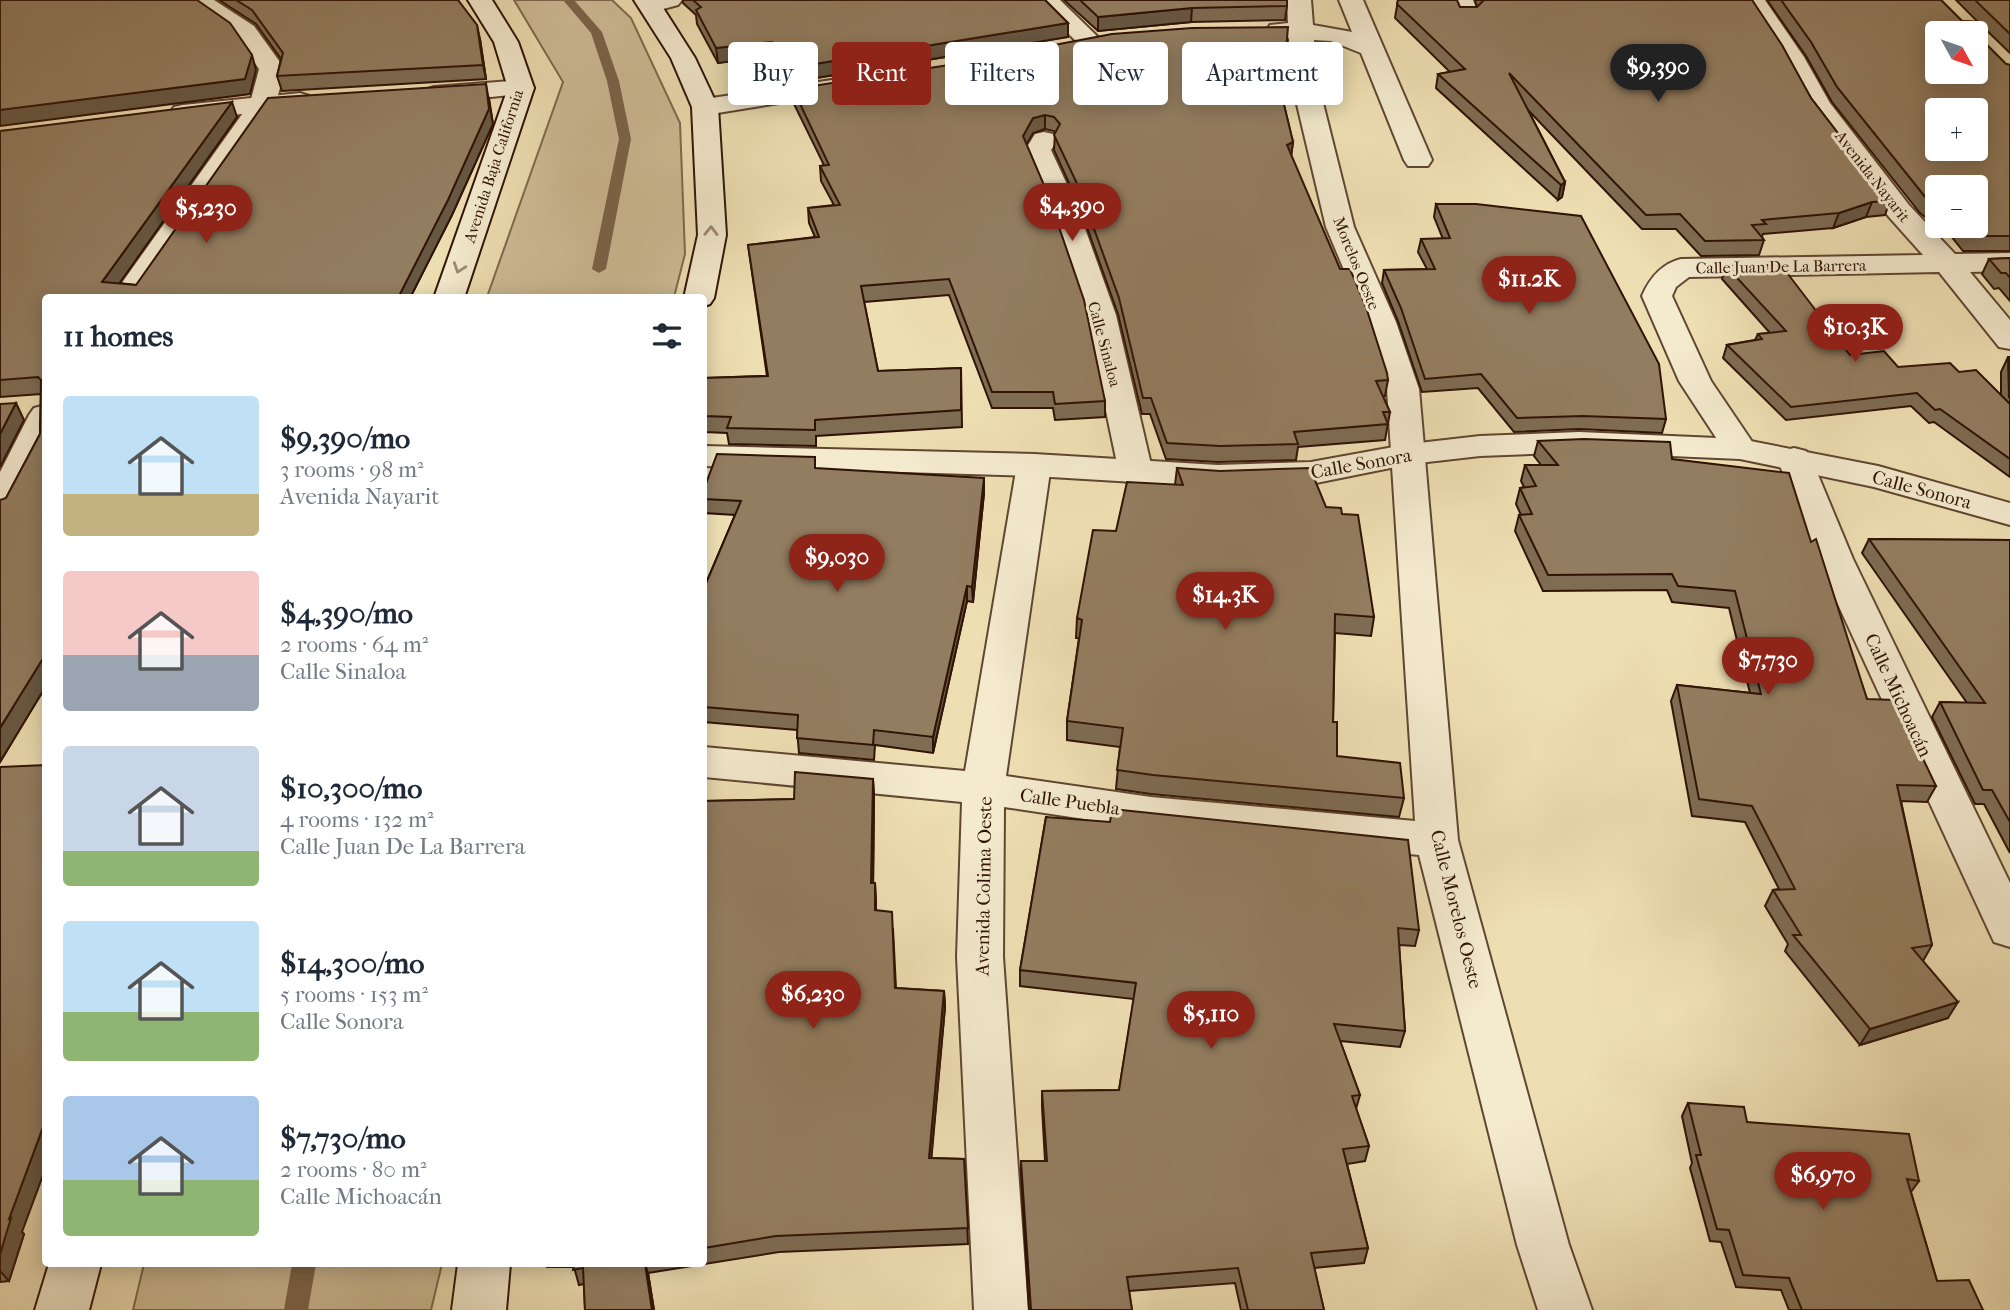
<!DOCTYPE html>
<meta charset="utf-8">
<style>
:root{--surface:#fff;--page:#f6f6f7;--text:#1f2937;--muted:#747a83;--accent:#8f2418}
body{margin:0;font-family:"IM FELL French Canon",serif;background:var(--page);color:var(--text);height:100vh;display:flex;flex-direction:column;font-size:26px;white-space:nowrap}
*{box-sizing:border-box;margin:0}
p{font-size:23px;color:var(--muted)}
.icon{flex:none;width:38px;height:38px;fill:none;stroke:currentColor;stroke-width:2;stroke-linecap:round;stroke-linejoin:round}
.map{position:relative;flex:1;overflow:hidden}
.sheet{position:absolute;left:42px;top:294px;width:665px;height:973px;display:flex;flex-direction:column;background:var(--surface);border-radius:7px;box-shadow:0 4px 18px #0003}
.sheet>*{flex:none}
.top-card{position:absolute;left:728px;top:42px;width:665px;height:63px;display:flex;gap:14px}
.needle{width:46px;rotate:130deg}
.fabs{position:absolute;left:1925px;top:21px;display:grid;gap:14px}
.fabs a{display:grid;place-items:center;width:63px;height:63px;border-radius:7px;background:var(--surface);box-shadow:0 4px 18px #0003;font-size:35px}
.price{position:absolute;translate:-50% -60px;padding:0 16px;border-radius:24px;background:var(--accent);color:#fff;font-size:23px;line-height:46px;filter:drop-shadow(0 2px 4px #0008)}
.price::after{content:'';position:absolute;left:50%;top:42px;width:21px;height:16px;margin-left:-10px;background:inherit;clip-path:polygon(0 0,100% 0,50% 100%)}
.price.on{background:#222;color:#fff}
ul{padding:0;list-style:none}
li{display:flex;align-items:center;gap:21px;height:175px;padding:0 21px}
li span{display:grid;place-items:center;flex:none;width:196px;height:140px;border-radius:7px;color:#555}
li>.icon{margin-inline-start:auto}
span .icon{width:84px;height:84px;fill:#fffc;stroke-width:1}
li b{font-size:30px}
h2{display:flex;justify-content:space-between;align-items:center;height:84px;padding:0 21px;font-size:30px}
.tag{padding:0 24px;border-radius:7px;background:var(--surface);box-shadow:0 4px 18px #0003;font-size:24px;line-height:63px}
.tag.on{background:var(--accent);color:#fff}
.map>svg:first-child{display:block}
.green{fill:#cebc96;stroke:#7f684e;stroke-width:2}
.lines{fill:none;stroke-linecap:round;stroke-linejoin:round}
.stream{fill:#7b644a;fill-rule:evenodd}
.minor-casing{stroke:#604631;stroke-width:4}
.tertiary-casing{stroke:#604631;stroke-width:4}
.secondary-casing{stroke:#301306;stroke-width:4}
.minor{fill:#f4eace;fill-rule:evenodd}
.tertiary{fill:#f4eace;fill-rule:evenodd}
.secondary{fill:#f4eace;fill-rule:evenodd}
.wall{fill:#7e6c53;stroke:#301306;stroke-width:2}
.shaded-wall{fill:#675843;stroke:#301306;stroke-width:2}
.building{fill:#937d60;stroke:#301306;stroke-width:2;fill-rule:evenodd}
.oneway{stroke:#9c8974}
.labels{text-anchor:middle;stroke-width:6;stroke-linejoin:round;paint-order:stroke}
.far-street-label{font-size:16px;fill:#301306;stroke:#f4eace}
.street-label{font-size:19px;fill:#301306;stroke:#f4eace}
</style>
<div class="map">
<svg width="2010" height="1310" viewBox="0 0 2010 1310">
<rect width="100%" height="100%" fill="#eedfb3"/>
<filter id="stains"><feTurbulence type="fractalNoise" baseFrequency=".00286" numOctaves="4"/><feColorMatrix values="0 0 0 0 .2 0 0 0 0 .09 0 0 0 0 .02 0 0 0 .5 -.17"/></filter>
<radialGradient id="worn" r=".72"><stop offset=".6" stop-color="#630" stop-opacity="0"/><stop offset="1" stop-color="#630" stop-opacity=".3"/></radialGradient>
<g class="green">
<path d="M514,0H612L631,18L680,123L685,254L674,297H487L563,82Z"/>
<path d="M144,1264H442L431,1310H133Z"/>
</g>
<g class="lines">
<g class="stream">
<path d="M563,0H574L602,32L619,81L631,139L606,269L599,273L592,269L619,139L607,81L591,33Z"/>
<path d="M292,1264H316L308,1310H284Z"/>
</g>
<defs>
<g id="minor">
<path d="M644,0H682L678,5L652,12L644,10L640,5Z"/>
<path d="M1034,0H1060L1103,42L1100,47H1082Z"/>
<path d="M1287,0H1311L1313,25L1352,32L1339,0H1363L1432,160L1428,166H1408L1404,160L1361,53L1331,41L1314,40L1317,79L1354,227L1396,322L1419,389L1458,840L1569,1245L1592,1310H1538L1517,1245L1419,855L1151,829L1004,807L1003,957L1028,1310H974L957,957L962,802L704,777V747L965,771L1017,465L1022,458L1034,454L1046,458L1051,465L1006,776L1151,797L1415,821L1387,389L1366,322L1326,227L1291,79L1289,38L1270,35L1267,30L1270,25L1288,23Z"/>
<path d="M1449,0H1473L1478,13L1474,18H1458Z"/>
<path d="M1741,0H1765L1804,57L1830,103L1909,205L1955,254L2010,253V271L1970,272L2010,320V349L1999,347L1939,272L1689,277L1676,287L1672,296L1711,381L1757,449L1752,456L1740,459L1728,456L1679,381L1642,296C1650,278 1661,264 1681,259L1923,255L1889,217L1809,111L1780,57Z"/>
<path d="M845,78L854,81L858,86L854,91L705,115L696,113L692,107L696,101L705,99Z"/>
<path d="M521,80L530,83L534,88L530,93L434,103L425,100L421,95L425,90L434,87Z"/>
<path d="M300,93L309,96L313,101L309,106L183,121L174,119L170,113L174,107L183,105Z"/>
<path d="M1044,132L1053,134L1057,140L1051,150L1077,206L1116,315L1153,473L1148,481L1136,484L1124,481L1119,473L1086,315L1049,206L1025,150L1035,134Z"/>
<path d="M1794,448L1806,451L1811,458L1853,559L2010,883V947L1994,942L1988,929L1817,559L1777,458L1782,451Z"/>
</g>
<g id="tertiary">
<path d="M186,0H214L254,26L285,69L276,103L142,298H111L250,103L259,69L236,36Z"/>
<path d="M46,405V449L12,514L0,517V472L29,415L34,408Z"/>
<path d="M1579,432L1740,439L1878,466L2010,503V525L1874,487L1740,459L1579,452L1480,456L1410,464L1311,484L1218,487L1034,476L704,466V446L1034,454L1218,465L1311,462L1410,444L1480,436Z"/>
</g>
<g id="secondary">
<path d="M468,0H492L518,42L534,88L464,298H434L508,88L494,42Z"/>
<path d="M634,0H658L695,58L718,107L726,235L714,298L710,304L704,306V298H684L698,235L692,107L671,58Z"/>
<path d="M49,1264H101L89,1310H35Z"/>
<path d="M458,1264H510L506,1310H452Z"/>
</g>
</defs>
<use href="#minor" class="minor-casing"/>
<use href="#tertiary" class="tertiary-casing"/>
<use href="#secondary" class="secondary-casing"/>
<use href="#minor" class="minor"/>
<use href="#tertiary" class="tertiary"/>
<use href="#secondary" class="secondary"/>
</g>
<g class="wall">
<path d="M219,0H458L480,39L486,79L282,91L277,76L281,59L256,24Z"/>
<path d="M683,0H1045L1068,23V37L785,83L773,56L718,63L697,24L696,15L683,3Z"/>
<path d="M1064,0H1287V6L1285,20L1191,22L1098,31Z"/>
<path d="M1398,0L1460,7H1477L1475,0H1752L1811,98L1890,201L1885,215L1866,217L1833,228L1763,234L1762,237L1764,240L1759,255L1701,256L1676,229H1642L1528,110L1565,182L1562,197L1558,200L1436,88L1438,74L1450,72L1395,18Z"/>
<path d="M1767,0H1941L1962,21L1978,22L1956,0H2010V53L1979,23L1980,38L2006,64L2010,65V251H1963L1943,226H1976L1937,187V224H1934L1920,213L1832,102L1806,56Z"/>
<path d="M1283,76L1277,77L1293,142L1291,156L1388,380L1385,396H1383L1390,412L1385,440L1298,447L1296,460L1218,462L1166,459L1150,414H1142L1118,314L1079,205L1054,150L1055,133L1054,131L1045,129L1033,133L1026,144L1105,401V417L1055,420L1053,408H992L949,295L864,302L878,371L961,368L962,427L816,436V446L729,444L727,433L704,432V378L767,376L748,245L815,237L809,223L808,208L834,205L821,181L820,166L824,165L794,104L793,89Z"/>
<path d="M489,98L493,124L452,215L410,298H46V686L0,762L6,498L40,434L41,394L0,397V131L237,117L119,283L136,285Z"/>
<path d="M1436,204L1666,419L1662,433L1579,429L1514,432L1478,388L1422,392L1398,321L1382,283L1384,270L1427,269L1418,252L1421,239H1443L1434,217Z"/>
<path d="M2010,258V301L1999,288L1994,289L1982,274L1989,259Z"/>
<path d="M1726,266L1850,355L1898,367L1959,372L2001,395V372L2008,357H2010V477L1934,422L1929,423L1911,406L1786,420L1723,358L1727,345L1755,340L1758,334L1770,333L1722,279Z"/>
<path d="M1538,441L1672,459L1811,542L1867,699L1936,786L1927,802L1901,801L1932,945L1923,961L1948,1018L1860,1045L1785,951L1788,944L1765,906L1773,890L1779,889L1745,822L1692,816L1671,701L1677,685L1750,693L1729,608L1672,602L1667,590L1543,591L1515,531L1519,515H1521L1516,504L1520,488L1524,487L1521,481L1525,465H1541L1534,456Z"/>
<path d="M1177,468L1326,507L1342,514L1374,617L1371,636L1335,633L1333,722L1337,756L1404,798L1399,817L1151,794L1116,789L1120,747L1067,740V721L1079,638H1076L1077,618L1116,531L1175,485Z"/>
<path d="M816,469L984,493L973,602L967,601L933,753L875,745L874,760L799,753L797,730L704,722V588L735,515L704,513V489Z"/>
<path d="M1869,539L2010,540V853L1984,804H1975L1932,717L1940,702L1967,703L1862,553Z"/>
<path d="M0,767L22,1232L24,1234L9,1281L0,1282Z"/>
<path d="M873,779L874,796L873,883H875L876,910L893,929L896,988L944,991L945,1007L931,1158L964,1159L968,1244L779,1252L648,1273L654,1310H585L584,1284L579,1285L574,1267H547L545,1264H704V801L794,799Z"/>
<path d="M1046,817L1419,930L1415,946L1399,945L1405,1031L1400,1047L1340,1041L1360,1095L1356,1109L1369,1146L1365,1161L1347,1164L1368,1248L1364,1263L1314,1268L1324,1310H1241L1235,1283L1129,1291L1132,1310H1029L1021,1176V1161H1045L1042,1107V1091L1119,1090L1134,999L1020,986V970Z"/>
<path d="M1688,1103L1747,1122L1919,1181L1911,1192L1937,1281L1983,1310H1789L1781,1290L1736,1287L1721,1242L1710,1241L1690,1168L1692,1163L1682,1116Z"/>
</g>
<g class="shaded-wall">
<path d="M1192,8L1191,22L1098,31V17Z"/>
<path d="M1068,23V37L785,83L784,69Z"/>
<path d="M477,25L480,39L486,79L483,65Z"/>
<path d="M772,42L773,56L718,63L716,48Z"/>
<path d="M252,55L256,70L250,94L0,126V110Z"/>
<path d="M1285,62L1283,76L1273,77L1274,63Z"/>
<path d="M486,84L493,124L452,215L410,298H398Z"/>
<path d="M232,102L237,117L109,298L102,282Z"/>
<path d="M1045,115V129L1033,133L1023,151V136L1033,118Z"/>
<path d="M1293,142L1291,157L1287,145Z"/>
<path d="M1565,182L1562,197L1558,200L1561,185Z"/>
<path d="M1872,202L1866,217L1833,228L1839,213Z"/>
<path d="M16,403L24,420L0,467V434Z"/>
<path d="M984,478V493L973,602L972,587Z"/>
<path d="M967,586V601L933,753V737Z"/>
<path d="M42,660L46,667V686L0,762V728Z"/>
<path d="M873,779L874,796L873,900L871,883Z"/>
<path d="M875,883L876,900V927L875,910Z"/>
<path d="M944,991L945,1007L930,1174L929,1158Z"/>
<path d="M1958,1002L1948,1018L1860,1045L1870,1029Z"/>
<path d="M46,1119V1167L22,1232L24,1234L9,1281L0,1271V1254L9,1219Z"/>
<path d="M645,1264L648,1273L654,1310H652Z"/>
</g>
<g class="building">
<path d="M0,0H197L230,23L252,55L245,79L0,110Z"/>
<path d="M236,0H458L477,25L483,65L277,76L283,53L252,10Z"/>
<path d="M693,0H1045L1068,23L784,69L772,42L716,48L696,10L701,7Z"/>
<path d="M1080,0H1287V6L1192,8L1098,17Z"/>
<path d="M1398,0H1457L1460,7H1477L1483,1L1482,0H1752L1782,45L1811,98L1890,201L1872,202L1839,213L1762,220L1766,224L1752,225L1764,240L1705,241L1680,214L1646,215L1509,73L1565,182L1561,185L1438,74L1465,69L1397,4Z"/>
<path d="M1781,0H1941L1962,21L1979,22L1980,38L2006,64L2010,65V236H1970L1961,226H1976V187H1937V207L1926,198L1837,87L1811,42ZM1937,33H1976V72H1937ZM1937,110H1976V149H1937Z"/>
<path d="M1975,0H2010V34Z"/>
<path d="M1288,27L1285,62L1274,63L1293,142L1287,145L1340,269H1350L1366,307L1387,373L1388,380L1376,381L1390,412H1383L1388,424L1294,432L1298,444L1220,446L1167,443L1151,398H1143L1119,298L1080,190L1054,135L1060,124L1054,117L1045,115L1033,118L1023,136L1047,192L1084,300L1105,401L1055,404L1053,392H992L949,279L861,286L878,371L961,368V410L815,420V430L727,428L731,417L704,416V378L768,376L748,245L819,237L808,208L840,205L820,166L829,165L793,89L949,65L1112,34L1192,28Z"/>
<path d="M486,84L489,109L448,200L398,298H46V660H42L0,728V500L6,498L40,434L41,380L38,377L0,380V131L232,102L102,282L136,285L268,98Z"/>
<path d="M1436,204H1476L1581,216L1659,364L1666,419L1583,416L1517,418L1481,374L1425,379L1401,308L1384,270L1435,269L1421,239L1450,238Z"/>
<path d="M2010,258V278L2006,273H2001L1989,259Z"/>
<path d="M1781,265L1850,355L1884,351L1898,367L1950,363L1959,372L1976,370L2010,404V459L1940,409L1935,410L1917,393L1791,407L1727,345L1762,339L1758,334L1786,331L1726,266Z"/>
<path d="M2008,357H2010V397H2009Z"/>
<path d="M16,403L0,434V404Z"/>
<path d="M1584,439L1670,442L1672,459L1789,473L1811,542L1816,539L1867,699L1895,700L1936,786L1897,785L1932,945L1912,948L1958,1002L1870,1029L1793,935H1801L1773,890L1795,889L1752,806L1699,799L1677,685L1761,694L1735,591L1678,586L1672,574L1548,575L1519,515L1532,514L1520,488L1536,486L1525,465H1558L1538,441Z"/>
<path d="M717,454L815,457V468L984,478L972,587L967,586L933,737L874,730L873,745L797,738L798,715L704,707V588L741,501L704,499V489Z"/>
<path d="M1177,468L1220,471L1310,468L1326,507L1341,508L1342,514L1358,515L1374,617L1335,614L1333,722H1337V756L1400,763L1404,798L1153,775L1117,770L1123,728L1067,721L1082,620L1077,618L1093,530L1116,531L1127,482L1183,485Z"/>
<path d="M1869,539L2010,540V822L1992,790H1983L1940,702L1985,703Z"/>
<path d="M46,765V1119L9,1219L11,1218L0,1254V767Z"/>
<path d="M795,772L873,779L871,883H875V910L892,912L895,988L944,991L929,1158L964,1159L968,1228L776,1236L704,1248V801L794,799Z"/>
<path d="M1112,809L1408,840L1419,930L1398,928L1405,1031L1334,1024L1360,1095L1352,1096L1369,1146L1343,1149L1368,1248L1311,1253L1324,1310H1248L1238,1268L1127,1277L1132,1310H1031L1021,1161H1047L1042,1091L1119,1090L1136,983L1020,970L1046,817L1110,822Z"/>
<path d="M1688,1103L1744,1107L1747,1122L1909,1134L1919,1181L1907,1179L1937,1281L1969,1280L1983,1310H1802L1789,1278L1743,1275L1729,1230L1717,1229L1696,1155H1701Z"/>
<path d="M574,1264H645L652,1310H585L583,1268L573,1270Z"/>
</g>
<defs><path id="oneway-chevron" d="M-2-3.5L2.5 0L-2 3.5" fill="none" stroke-width="1.6" stroke-linecap="round" stroke-linejoin="round" transform="scale(1.75)"/></defs>
<g class="oneway">
<use href="#oneway-chevron" transform="translate(711 231) rotate(-89)"/>
<use href="#oneway-chevron" transform="translate(459 268) rotate(109)"/>
</g>
<g class="labels">
<g class="far-street-label">
<text transform="translate(493 166) rotate(-72)" y="6">Avenida Baja California</text>
<text transform="translate(1873 176) rotate(52)" y="6">Avenida Nayarit</text>
<text transform="translate(1357 263) rotate(68)" y="6">Morelos Oeste</text>
<text transform="translate(1781 266) rotate(-1)" y="6">Calle Juan De La Barrera</text>
<text transform="translate(1105 344) rotate(75)" y="6">Calle Sinaloa</text>
</g>
<g class="street-label">
<text transform="translate(1361 463) rotate(-10)" y="7">Calle Sonora</text>
<text transform="translate(1922 489) rotate(15)" y="7">Calle Sonora</text>
<text transform="translate(1899 695) rotate(65)" y="7">Calle Michoacán</text>
<text transform="translate(1070 801) rotate(8)" y="7">Calle Puebla</text>
<text transform="translate(983 886) rotate(-89)" y="7">Avenida Colima Oeste</text>
<text transform="translate(1457 909) rotate(76)" y="7">Calle Morelos Oeste</text>
</g>
</g>
<rect width="100%" height="100%" filter="url(#stains)"/>
<rect width="100%" height="100%" fill="url(#worn)"/>
</svg>
<div class="fabs">
<a><svg class="needle" viewBox="-14 -14 28 28"><path d="M0-13l5 13h-10z" fill="#e53935"/><path d="M0 13l5-13h-10z" fill="#747a83"/></svg></a>
<a>+</a>
<a>−</a>
</div>
<b class="price on" style="left:1658px;top:104px">$9,390</b>
<b class="price" style="left:1072px;top:243px">$4,390</b>
<b class="price" style="left:206px;top:245px">$5,230</b>
<b class="price" style="left:1529px;top:316px">$11.2K</b>
<b class="price" style="left:1855px;top:364px">$10.3K</b>
<b class="price" style="left:837px;top:594px">$9,030</b>
<b class="price" style="left:1225px;top:632px">$14.3K</b>
<b class="price" style="left:1768px;top:697px">$7,730</b>
<b class="price" style="left:813px;top:1031px">$6,230</b>
<b class="price" style="left:1211px;top:1051px">$5,110</b>
<b class="price" style="left:1823px;top:1212px">$6,970</b>
<div class="top-card">
<a class="tag">Buy</a>
<a class="tag on">Rent</a>
<a class="tag">Filters</a>
<a class="tag">New</a>
<a class="tag">Apartment</a>
</div>
<section class="sheet">
<h2>11 homes<svg class="icon" aria-label="filters" viewBox="0 0 24 24"><path d="M4 7h16M4 17h16"/><circle cx="9" cy="7" r="2"/><circle cx="15" cy="17" r="2"/></svg></h2>
<ul>
<li><span style="background:linear-gradient(#bfe0f5 70%,#c2b280 0)"><svg class="icon" aria-label="home" viewBox="0 0 24 24"><path d="M3 11l9-7 9 7M6 9v11h12V9"/></svg></span><div><b>$9,390/mo</b><p>3 rooms · 98 m²</p><p>Avenida Nayarit</p></div></li>
<li><span style="background:linear-gradient(#f6c9c9 60%,#9aa5b1 0)"><svg class="icon" aria-label="home" viewBox="0 0 24 24"><path d="M3 11l9-7 9 7M6 9v11h12V9"/></svg></span><div><b>$4,390/mo</b><p>2 rooms · 64 m²</p><p>Calle Sinaloa</p></div></li>
<li><span style="background:linear-gradient(#c9d6e8 75%,#8fb573 0)"><svg class="icon" aria-label="home" viewBox="0 0 24 24"><path d="M3 11l9-7 9 7M6 9v11h12V9"/></svg></span><div><b>$10,300/mo</b><p>4 rooms · 132 m²</p><p>Calle Juan De La Barrera</p></div></li>
<li><span style="background:linear-gradient(#bfe0f5 65%,#8fb573 0)"><svg class="icon" aria-label="home" viewBox="0 0 24 24"><path d="M3 11l9-7 9 7M6 9v11h12V9"/></svg></span><div><b>$14,300/mo</b><p>5 rooms · 153 m²</p><p>Calle Sonora</p></div></li>
<li><span style="background:linear-gradient(#a9c7e8 60%,#8fb573 0)"><svg class="icon" aria-label="home" viewBox="0 0 24 24"><path d="M3 11l9-7 9 7M6 9v11h12V9"/></svg></span><div><b>$7,730/mo</b><p>2 rooms · 80 m²</p><p>Calle Michoacán</p></div></li>
</ul>
</section>
</div>
